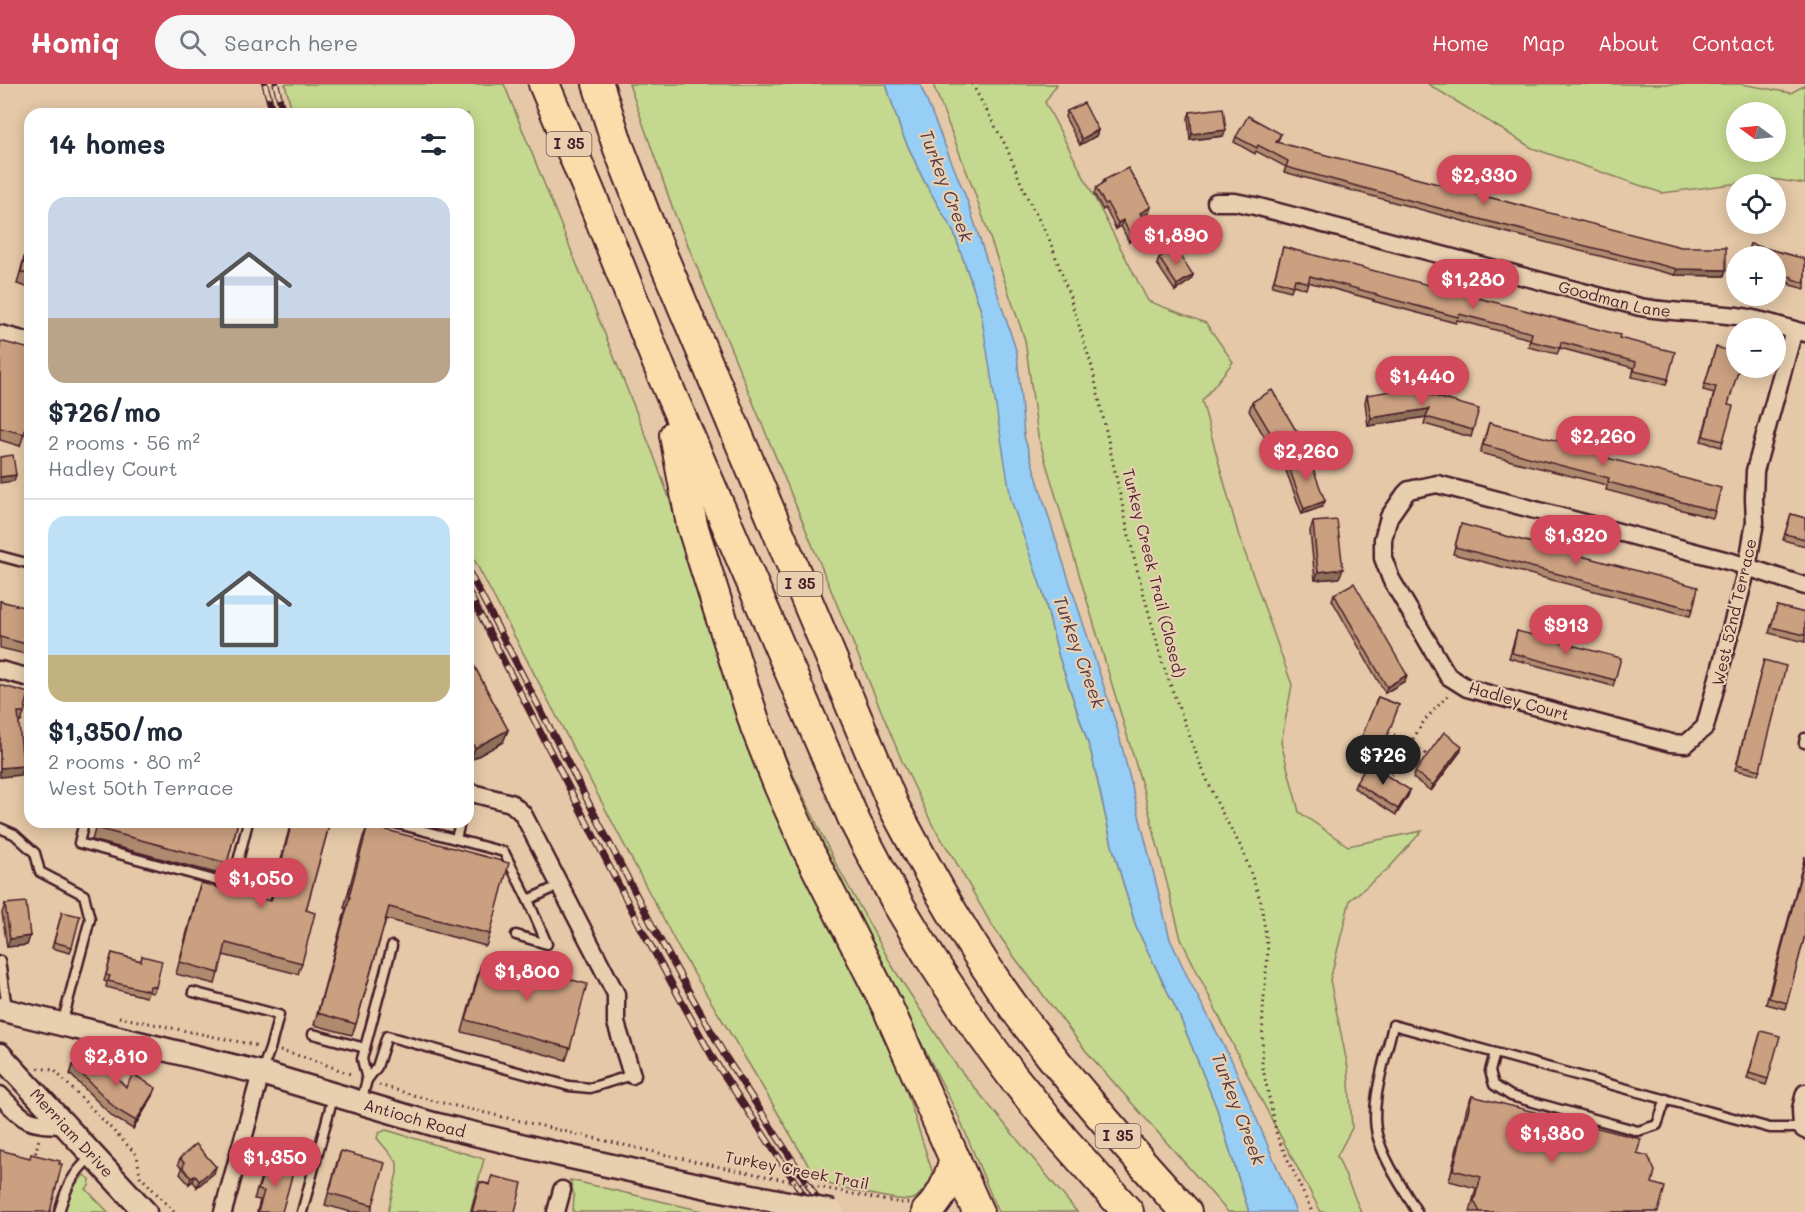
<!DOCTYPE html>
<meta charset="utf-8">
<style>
:root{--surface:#fff;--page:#f6f6f7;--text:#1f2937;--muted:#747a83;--line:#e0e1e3;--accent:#d1495b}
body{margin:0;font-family:Mali,sans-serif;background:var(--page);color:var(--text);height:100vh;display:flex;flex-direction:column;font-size:22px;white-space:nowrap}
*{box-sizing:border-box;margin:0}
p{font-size:20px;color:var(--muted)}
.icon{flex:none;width:33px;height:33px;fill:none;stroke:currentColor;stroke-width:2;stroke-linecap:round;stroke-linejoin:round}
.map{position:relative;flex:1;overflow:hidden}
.drawer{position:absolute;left:24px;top:24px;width:450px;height:720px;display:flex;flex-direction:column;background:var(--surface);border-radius:18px;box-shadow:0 3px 15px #0003}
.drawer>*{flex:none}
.needle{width:39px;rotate:285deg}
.fabs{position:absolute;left:1726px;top:18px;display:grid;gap:12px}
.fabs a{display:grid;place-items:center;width:60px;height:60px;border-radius:50%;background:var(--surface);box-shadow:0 3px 15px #0003;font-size:30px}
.price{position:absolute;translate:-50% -51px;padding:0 14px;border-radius:21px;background:var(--accent);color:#fff;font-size:20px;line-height:39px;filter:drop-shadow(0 2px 3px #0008)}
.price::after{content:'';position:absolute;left:50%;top:36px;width:18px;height:14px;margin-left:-9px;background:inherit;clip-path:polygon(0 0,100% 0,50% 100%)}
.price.current{background:#222;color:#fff}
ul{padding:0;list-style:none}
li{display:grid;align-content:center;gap:12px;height:318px;padding:0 24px}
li+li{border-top:2px solid var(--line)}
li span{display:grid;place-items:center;height:186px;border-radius:18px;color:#555}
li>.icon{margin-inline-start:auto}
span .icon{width:108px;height:108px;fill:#fffc;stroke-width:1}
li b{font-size:26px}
h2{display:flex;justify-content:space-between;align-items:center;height:72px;padding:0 24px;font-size:26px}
header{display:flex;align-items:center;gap:36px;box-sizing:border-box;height:84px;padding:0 30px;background:var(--accent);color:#fff}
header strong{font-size:28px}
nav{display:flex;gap:33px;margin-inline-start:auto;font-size:21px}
.search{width:420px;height:54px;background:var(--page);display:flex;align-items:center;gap:15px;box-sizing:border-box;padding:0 21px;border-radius:33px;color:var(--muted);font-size:22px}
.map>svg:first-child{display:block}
.green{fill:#c4d98f;stroke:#877c5d;stroke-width:1.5;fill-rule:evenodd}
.water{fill:#96cef5;stroke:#7888a4;stroke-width:1.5}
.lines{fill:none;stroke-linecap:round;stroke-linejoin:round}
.service-casing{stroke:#4a1f2b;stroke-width:13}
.minor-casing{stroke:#4a1f2b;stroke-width:21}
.secondary-casing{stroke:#4a1f2b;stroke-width:27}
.motorway-casing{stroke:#4a1f2b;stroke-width:34}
.path{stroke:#4a1f2b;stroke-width:3;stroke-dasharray:1.5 4.5;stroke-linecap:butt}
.service{stroke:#e7cfaf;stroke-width:8}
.minor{stroke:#e7cfaf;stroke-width:16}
.secondary{stroke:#e7cfaf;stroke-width:22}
.motorway{stroke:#faddab;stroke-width:30}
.rail-casing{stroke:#4a1f2b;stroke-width:7}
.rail{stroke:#e7cfaf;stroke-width:4.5;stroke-dasharray:14;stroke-linecap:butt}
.secondary-bridge-casing{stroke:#4a1f2b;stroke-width:27;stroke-linecap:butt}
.path-bridge{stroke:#4a1f2b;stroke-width:3;stroke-dasharray:1.5 4.5;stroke-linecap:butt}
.secondary-bridge{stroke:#e7cfaf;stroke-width:22}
.wall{fill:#ae8a6e;stroke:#4a1f2b;stroke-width:1.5}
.shaded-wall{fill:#8d705a;stroke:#4a1f2b;stroke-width:1.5}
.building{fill:#caa080;stroke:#4a1f2b;stroke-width:1.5}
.labels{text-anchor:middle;stroke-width:4.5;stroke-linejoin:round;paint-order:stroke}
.shield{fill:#e7cfaf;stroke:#795453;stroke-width:1.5}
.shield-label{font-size:15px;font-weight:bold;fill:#4a1f2b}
.street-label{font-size:16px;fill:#4a1f2b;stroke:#e7cfaf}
.water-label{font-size:18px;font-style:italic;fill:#553949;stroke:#e7cfaf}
</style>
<header>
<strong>Homiq</strong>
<div class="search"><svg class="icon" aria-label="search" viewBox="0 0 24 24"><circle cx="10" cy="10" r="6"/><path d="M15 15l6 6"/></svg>Search here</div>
<nav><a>Home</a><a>Map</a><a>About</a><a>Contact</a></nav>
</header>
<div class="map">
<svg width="1805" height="1128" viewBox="0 0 1805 1128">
<rect width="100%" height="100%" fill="#e4c8a7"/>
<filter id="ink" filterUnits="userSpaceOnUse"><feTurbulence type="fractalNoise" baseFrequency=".0167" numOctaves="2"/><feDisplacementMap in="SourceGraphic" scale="12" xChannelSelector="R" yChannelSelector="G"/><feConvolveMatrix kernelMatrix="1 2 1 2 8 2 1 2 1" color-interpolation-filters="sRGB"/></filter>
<g filter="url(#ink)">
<g class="green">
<path d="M285,0H504L654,372L676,433L870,911L905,1003L933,1090L930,1103L927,1102C923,1106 919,1113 913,1115C902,1120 836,1102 820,1098L810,1084L755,990L679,865L468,464V30H293Z"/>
<path d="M629,0H886L901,47L923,95L954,149L980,223L990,279L1043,509L1059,573L1091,668L1112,761L1136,843L1180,933L1217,1025L1249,1128H1228L1086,967L1015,874L990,838L953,773L933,742L902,677L674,128Z"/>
<path d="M933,0H1057L1045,18L1148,217L1206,239L1233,278L1202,317L1238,449L1292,601L1281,659L1299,728L1348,762L1422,747L1389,784L1350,816L1330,896L1348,984L1352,1044L1337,1072L1361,1128H1321L1248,991L1181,855L1144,708L1038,352L1025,256L973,104Z"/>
<path d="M1428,0H1741L1791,9L1805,1V100L1772,95L1662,109L1532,64ZM1737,28H1776V68H1737Z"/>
<path d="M771,638L793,690L834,776L894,885L956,981L1077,1128H998L959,1033L804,729Z"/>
<path d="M386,1046L484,1075L470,1128H388L397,1089V1078L377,1054L379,1049Z"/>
<path d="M84,1091L90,1095L89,1102L86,1105L108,1128H62L72,1104Z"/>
<path d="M570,1096L707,1128H573L574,1111Z"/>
</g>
<path class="water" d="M886,0H920L967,116L1017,269L1024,352L1052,444L1117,643L1170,855L1190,898L1232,977L1296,1128H1249L1217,1025L1180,933L1136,843L1112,761L1091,668L1059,573L1043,509L1011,416L980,223L954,149L923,95L901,47Z"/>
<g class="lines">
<defs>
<g id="service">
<path d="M0,472L30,480"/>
<path d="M1804,659L1805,654"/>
<path d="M84,738L79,759L232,801L248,738"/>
<path d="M391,738L504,768L528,816"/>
<path d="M0,744L14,750L35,769L40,788L84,811L90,835L62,940"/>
<path d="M456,755L460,738"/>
<path d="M516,851L547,860L528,816L560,801"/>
<path d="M0,877L7,924"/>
<path d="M193,908L279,931L270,965L261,989"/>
<path d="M313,950L365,964"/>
<path d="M1495,969L1490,987L1494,1001L1511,1012L1638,1047L1657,1041L1666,1015"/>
<path d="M367,996L362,975L392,862"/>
<path d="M361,1018L367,996L377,983L387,952L569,1002L590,1004L632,991"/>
<path d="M59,1128C66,1104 72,1090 91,1073"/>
<path d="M302,1128L333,1013"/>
<path d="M1417,1128C1403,1104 1386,1080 1378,1054C1368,1022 1386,974 1393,941L1770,1044H1802"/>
</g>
<g id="minor">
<path id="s1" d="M1216,118H1235L1255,122L1640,223C1672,229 1705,228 1737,232C1760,235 1782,243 1805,249"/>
<path d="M1794,246L1755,387L1754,414L1755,438L1747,484L1705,643L1686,660L1671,659L1467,604L1448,592L1391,495L1383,474V455L1389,433L1405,410L1409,406L1437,400L1732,478L1805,502"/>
<path d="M0,250L30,258"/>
<path d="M0,586L30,594"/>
<path d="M468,708L511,719L523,730L616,910V939L632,991"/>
<path d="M1805,1009L1801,1025L1802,1044L1805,1046"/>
<path d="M0,1011C26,1038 26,1040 63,1041"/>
<path d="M223,1128L261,989"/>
<path d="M556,1128L562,1106"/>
</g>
<g id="secondary">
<path id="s2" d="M0,925L261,989L433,1040L562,1071L712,1104"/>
<path id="s3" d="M0,971L145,1128"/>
</g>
<g id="motorway">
<path d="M544,0L594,119L663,292L855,738L898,820L931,875L971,936L1013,993L1063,1055L1128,1128"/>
<path d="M598,0L618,62L644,129L894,723C931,793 969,862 1016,926C1068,997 1127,1062 1186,1128"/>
<path d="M675,351L692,441L756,643L779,701L809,768L887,922L978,1128"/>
<path d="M927,1128C943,1113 949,1095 955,1075"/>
</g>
</defs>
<use href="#service" class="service-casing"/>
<use href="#minor" class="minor-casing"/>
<use href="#secondary" class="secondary-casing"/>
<use href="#motorway" class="motorway-casing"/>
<g class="path">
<path d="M972,0L1006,62L1026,111L1050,157L1069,210L1092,283L1134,474L1163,581L1199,677L1218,721L1243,767L1261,818L1268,867L1263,925L1262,980L1277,1052L1312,1128"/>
<path d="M1388,649L1400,653L1429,672"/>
<path d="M1388,696L1424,637L1448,611"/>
<path d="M119,933L259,962"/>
<path d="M280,967L308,974L353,991"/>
<path d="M38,984L54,986L137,1071L140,1092L174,1128"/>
<path d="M379,1001L434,1017L706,1080"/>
<path d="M34,1075L39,1055"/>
<path d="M883,1116L902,1119H908"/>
</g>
<use href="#service" class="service"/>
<use href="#minor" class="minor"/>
<use href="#secondary" class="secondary"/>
<use href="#motorway" class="motorway"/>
<defs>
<g id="rail">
<path d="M265,0L273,30"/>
<path d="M276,0L283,30"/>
<path d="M468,486L653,843L725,972L826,1128"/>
<path d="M468,507L642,846L714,976L815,1128"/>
</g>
</defs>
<use href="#rail" class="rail-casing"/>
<use href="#rail" class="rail"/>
<defs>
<path id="secondary-bridge" d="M712,1104L833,1128"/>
</defs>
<use href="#secondary-bridge" class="secondary-bridge-casing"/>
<path class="path-bridge" d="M706,1080L883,1116"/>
<use href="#secondary-bridge" class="secondary-bridge"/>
</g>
<g class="wall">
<path d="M1067,27L1098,46L1096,52L1080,61L1065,33Z"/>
<path d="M1190,28L1226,46L1223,52L1190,56L1188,34Z"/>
<path d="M1281,50L1277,59L1724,192L1675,191L1481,142L1284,88L1286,83L1256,67L1255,70L1234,58L1236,53Z"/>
<path d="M1104,96L1149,129L1142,133L1145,148L1129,158L1121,142L1116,145L1105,124L1103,126L1094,110L1096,104L1102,100Z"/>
<path d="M30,151V204L17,200Z"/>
<path d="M1750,160L1805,175V205L1790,201V199L1776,196V172H1746Z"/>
<path d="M1283,163L1619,254L1668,295L1666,301L1632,293L1634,284L1560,264L1557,270L1528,263L1530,255L1457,236L1456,239L1373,217L1374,216L1308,198L1306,205L1293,201L1291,207L1272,202Z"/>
<path d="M1159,174L1191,196L1175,207L1157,180Z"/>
<path d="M0,257L24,350L20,362L0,356Z"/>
<path d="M1714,269L1728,321L1723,357L1721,363L1701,357L1714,309L1703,306Z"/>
<path d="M1416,307L1473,346L1471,353L1424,340L1426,333L1368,342L1365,318L1367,311Z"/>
<path d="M1252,318L1297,348L1294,357L1274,369L1249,327Z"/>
<path d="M1489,339L1600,372L1715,427L1713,434L1606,406L1607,401L1480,369Z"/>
<path d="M1287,378L1325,417L1322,423L1302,430L1285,384Z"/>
<path d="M1791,430L1805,434V462L1783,456Z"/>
<path d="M1313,438L1339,494L1315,496L1310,447Z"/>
<path d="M1461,440L1693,525L1690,532L1453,470Z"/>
<path d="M1334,510L1407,591L1405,597L1385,609L1332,516Z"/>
<path d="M30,513V571L0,564V517L27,524Z"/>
<path d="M1777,522L1805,529V558L1769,549Z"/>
<path d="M1517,547L1615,596L1613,602L1509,574Z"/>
<path d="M468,570L508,646L503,658L471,676L468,671Z"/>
<path d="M1764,576L1760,686L1758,691L1735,686Z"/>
<path d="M0,601L24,629L21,638H19L20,691L0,693Z"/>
<path d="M1378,613L1399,621L1379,672L1358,663Z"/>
<path d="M1460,668L1431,707L1413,694L1415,688Z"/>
<path d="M1356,699L1410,706L1408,712L1396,731L1354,704Z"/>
<path d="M97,738H238L227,779L223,791L92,756Z"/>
<path d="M291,738H330L306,826L302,879L298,890L223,871L215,900L176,890L197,810L201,799L270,817Z"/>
<path d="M368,741L490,850L486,862L386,835L356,940L352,951L314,941L346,824H344L363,753Z"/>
<path d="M1805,772V851L1785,925L1766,920Z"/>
<path d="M5,820L30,852L27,861L7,863L2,829Z"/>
<path d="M62,828L72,863L70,869L52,864Z"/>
<path d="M112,869L141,877L142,872L156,903L153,909L148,908L146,913L106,903L107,898L104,897Z"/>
<path d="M484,872L570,964L566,976L462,948L480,883Z"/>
<path d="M1761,947L1768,995L1766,1001L1747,995Z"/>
<path d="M73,981L126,1003L153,1012L133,1045L113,1033L70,990Z"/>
<path d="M1472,1012L1637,1069L1652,1099L1658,1128H1470L1476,1104L1449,1097L1467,1023Z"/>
<path d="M341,1067L373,1121L371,1128H351L325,1121L337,1078Z"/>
<path d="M180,1074L214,1089L197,1103L193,1097L189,1100L180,1090L182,1085L178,1080Z"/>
<path d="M263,1087L282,1128H257L260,1116L254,1115Z"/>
<path d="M492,1092L515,1128H471L476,1110L480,1098L489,1100Z"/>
</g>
<g class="shaded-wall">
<path d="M1098,46L1096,52L1080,61L1082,55Z"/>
<path d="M1226,46L1223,52L1190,56L1192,50Z"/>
<path d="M1151,123L1149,129L1138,135L1140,129Z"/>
<path d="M1123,136L1121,142L1116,145L1118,139Z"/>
<path d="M1147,143L1145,148L1129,158L1131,152Z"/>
<path d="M1677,185L1726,186L1724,192L1675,191Z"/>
<path d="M1193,191L1191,196L1175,207L1177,201Z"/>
<path d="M1429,325L1426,333L1368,342L1371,334Z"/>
<path d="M1297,348L1294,357L1274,369L1277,360Z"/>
<path d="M16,391L14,397L0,399V393Z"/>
<path d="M1325,417L1322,423L1302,430L1304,425Z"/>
<path d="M1343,485L1339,494L1315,496L1318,488Z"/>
<path d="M1407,591L1405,597L1385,609L1387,603Z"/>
<path d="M508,646L503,658L471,676L475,664Z"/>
<path d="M1462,662L1460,668L1431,707L1433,701Z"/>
<path d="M23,682L20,691L0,693V684Z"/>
<path d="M1410,706L1408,712L1396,731L1398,725Z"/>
<path d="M30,852L27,861L7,863L10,855Z"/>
<path d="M156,1004L153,1012L133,1045L136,1037Z"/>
<path d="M216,1083L214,1089L197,1103L199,1097Z"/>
<path d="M195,1091L193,1097L189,1100L191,1094Z"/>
</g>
<g class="building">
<path d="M1084,19L1098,46L1082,55L1067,27Z"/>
<path d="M1223,24L1226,46L1192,50L1190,28Z"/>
<path d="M1248,32L1281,50L1276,58L1681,163H1726V186L1677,185L1483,136L1286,83L1288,77L1258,61L1257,64L1236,53Z"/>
<path d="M1128,84L1151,123L1140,129L1147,143L1131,152L1123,136L1118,139L1107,119L1105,120L1096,104L1105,98L1104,96Z"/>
<path d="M30,155V191L21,188Z"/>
<path d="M1750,160L1805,175V199L1792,195V193L1776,189V172H1747Z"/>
<path d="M1175,163L1193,191L1177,201L1159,174Z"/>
<path d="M1283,163L1620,251L1619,254L1675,268L1668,295L1634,287L1636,278L1561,258L1560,264L1530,257L1532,249L1459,230L1458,233L1376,211V210L1310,192L1308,199L1295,195L1293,202L1274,196Z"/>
<path d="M0,257L30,265V329L24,350L0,344Z"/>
<path d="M1716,263L1737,269V284H1739L1728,321L1733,322L1723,357L1703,352L1716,303L1705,300Z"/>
<path d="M1415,303L1416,307L1479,325L1473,346L1426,333L1429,325L1371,334L1367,311Z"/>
<path d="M1272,306L1297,348L1277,360L1252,318Z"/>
<path d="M1489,339L1601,368L1600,372L1721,404L1715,427L1608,398L1609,394L1483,361Z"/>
<path d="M13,371L16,391L0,393V373Z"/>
<path d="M1308,371L1325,417L1304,425L1287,378Z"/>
<path d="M1791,430L1805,434V455L1785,450Z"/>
<path d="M1337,436L1343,485L1318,488L1313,438Z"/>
<path d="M1461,440L1698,503L1693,525L1455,463Z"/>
<path d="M1354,499L1407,591L1387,603L1334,510Z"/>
<path d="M0,517L28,524L30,517V561L0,553Z"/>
<path d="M1777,522L1805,529V551L1771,543Z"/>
<path d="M1517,547L1621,574L1615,596L1512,569Z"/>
<path d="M468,570L508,646L475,664L468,651Z"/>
<path d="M1764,576L1786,582L1760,686L1737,680Z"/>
<path d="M0,601L29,609L24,629L18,628L23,682L0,684Z"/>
<path d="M1378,613L1399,621L1382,666L1360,657Z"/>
<path d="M1444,648L1462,662L1433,701L1415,688Z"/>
<path d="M1368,680L1410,706L1398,725L1356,699Z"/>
<path d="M98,738H238L227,779L96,744Z"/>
<path d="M292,738H330L306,826L315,829L302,879L226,859L219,889L180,878L201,799L271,817Z"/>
<path d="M368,741L509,779L490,850L389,823L356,940L318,929L350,813L349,812Z"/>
<path d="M1805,774V851L1787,919L1769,914Z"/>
<path d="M26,818L30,852L10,855L5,820Z"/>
<path d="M62,828L80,832L72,863L54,858Z"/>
<path d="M112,869L141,877L142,872L162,877L156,903L150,902L149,907L108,897L110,892L106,891Z"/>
<path d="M484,872L587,900L570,964L466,936Z"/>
<path d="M1761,947L1780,952L1768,995L1749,989Z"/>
<path d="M86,968L88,971L91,968L126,1003L133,990L156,1004L136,1037L116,1025L73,981Z"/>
<path d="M1472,1012L1641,1055L1637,1069L1648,1072L1655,1087L1652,1099L1665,1103L1658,1128H1480L1474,1117L1481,1093L1453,1086Z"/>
<path d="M196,1060L216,1083L199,1097L195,1091L191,1094L183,1084L184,1079L180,1074Z"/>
<path d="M0,1066L30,1074L31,1070L60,1077L59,1080H62L50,1128H0Z"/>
<path d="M341,1067L385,1079L373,1121L329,1109Z"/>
<path d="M267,1078L294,1085L282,1128H258L264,1107L258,1106Z"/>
<path d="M492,1092L522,1099L515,1128H472L480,1098L490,1101Z"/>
</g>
</g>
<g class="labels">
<g class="shield">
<rect x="546.5" y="48" width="45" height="24" rx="4.5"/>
<rect x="777.5" y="488" width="45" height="24" rx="4.5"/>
<rect x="1095.5" y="1040" width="45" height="24" rx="4.5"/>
</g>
<g class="shield-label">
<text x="569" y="65">I 35</text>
<text x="800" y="505">I 35</text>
<text x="1118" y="1057">I 35</text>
</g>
<g class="street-label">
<text dy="6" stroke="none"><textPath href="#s1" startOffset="411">Goodman Lane</textPath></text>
<text transform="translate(1154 489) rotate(76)" y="6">Turkey Creek Trail (Closed)</text>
<text transform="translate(1734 528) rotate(-77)" y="6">West 52nd Terrace</text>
<text transform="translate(1519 617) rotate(16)" y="6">Hadley Court</text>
<text dy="6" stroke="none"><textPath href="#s2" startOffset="429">Antioch Road</textPath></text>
<text dy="6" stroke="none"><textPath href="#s3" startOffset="106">Merriam Drive</textPath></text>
<text transform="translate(797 1086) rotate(11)" y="6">Turkey Creek Trail</text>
</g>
<g class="water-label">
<text transform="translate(946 102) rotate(69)" y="6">Turkey Creek</text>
<text transform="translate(1079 568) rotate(70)" y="6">Turkey Creek</text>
<text transform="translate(1238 1025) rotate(69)" y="6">Turkey Creek</text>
</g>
</g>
</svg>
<div class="fabs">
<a><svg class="needle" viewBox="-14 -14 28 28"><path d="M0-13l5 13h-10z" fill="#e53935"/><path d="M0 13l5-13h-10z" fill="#747a83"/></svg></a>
<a><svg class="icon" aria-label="locate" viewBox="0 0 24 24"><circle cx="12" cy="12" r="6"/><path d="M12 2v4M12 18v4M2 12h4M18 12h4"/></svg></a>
<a>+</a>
<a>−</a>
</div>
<b class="price" style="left:1484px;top:122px">$2,330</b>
<b class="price" style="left:1176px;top:182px">$1,890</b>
<b class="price" style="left:1473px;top:226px">$1,280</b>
<b class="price" style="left:1422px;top:323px">$1,440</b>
<b class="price" style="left:1603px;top:383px">$2,260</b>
<b class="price" style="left:1306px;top:398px">$2,260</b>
<b class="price" style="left:1576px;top:482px">$1,320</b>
<b class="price" style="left:1566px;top:572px">$913</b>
<b class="price current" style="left:1383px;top:702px">$726</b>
<b class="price" style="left:261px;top:825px">$1,050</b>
<b class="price" style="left:527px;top:918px">$1,800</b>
<b class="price" style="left:116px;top:1003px">$2,810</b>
<b class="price" style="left:1552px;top:1080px">$1,380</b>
<b class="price" style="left:275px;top:1104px">$1,350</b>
<section class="drawer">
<h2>14 homes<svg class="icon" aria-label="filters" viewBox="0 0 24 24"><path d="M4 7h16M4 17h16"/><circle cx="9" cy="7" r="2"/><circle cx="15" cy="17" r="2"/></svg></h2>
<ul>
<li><span style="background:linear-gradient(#c9d6e8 65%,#b9a48a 0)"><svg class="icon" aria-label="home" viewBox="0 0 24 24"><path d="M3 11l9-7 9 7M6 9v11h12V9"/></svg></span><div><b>$726/mo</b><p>2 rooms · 56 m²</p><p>Hadley Court</p></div></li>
<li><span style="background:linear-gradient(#bfe0f5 75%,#c2b280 0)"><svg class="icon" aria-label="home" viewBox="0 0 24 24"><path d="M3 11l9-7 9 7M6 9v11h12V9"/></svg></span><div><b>$1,350/mo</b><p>2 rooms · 80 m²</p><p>West 50th Terrace</p></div></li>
</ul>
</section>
</div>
